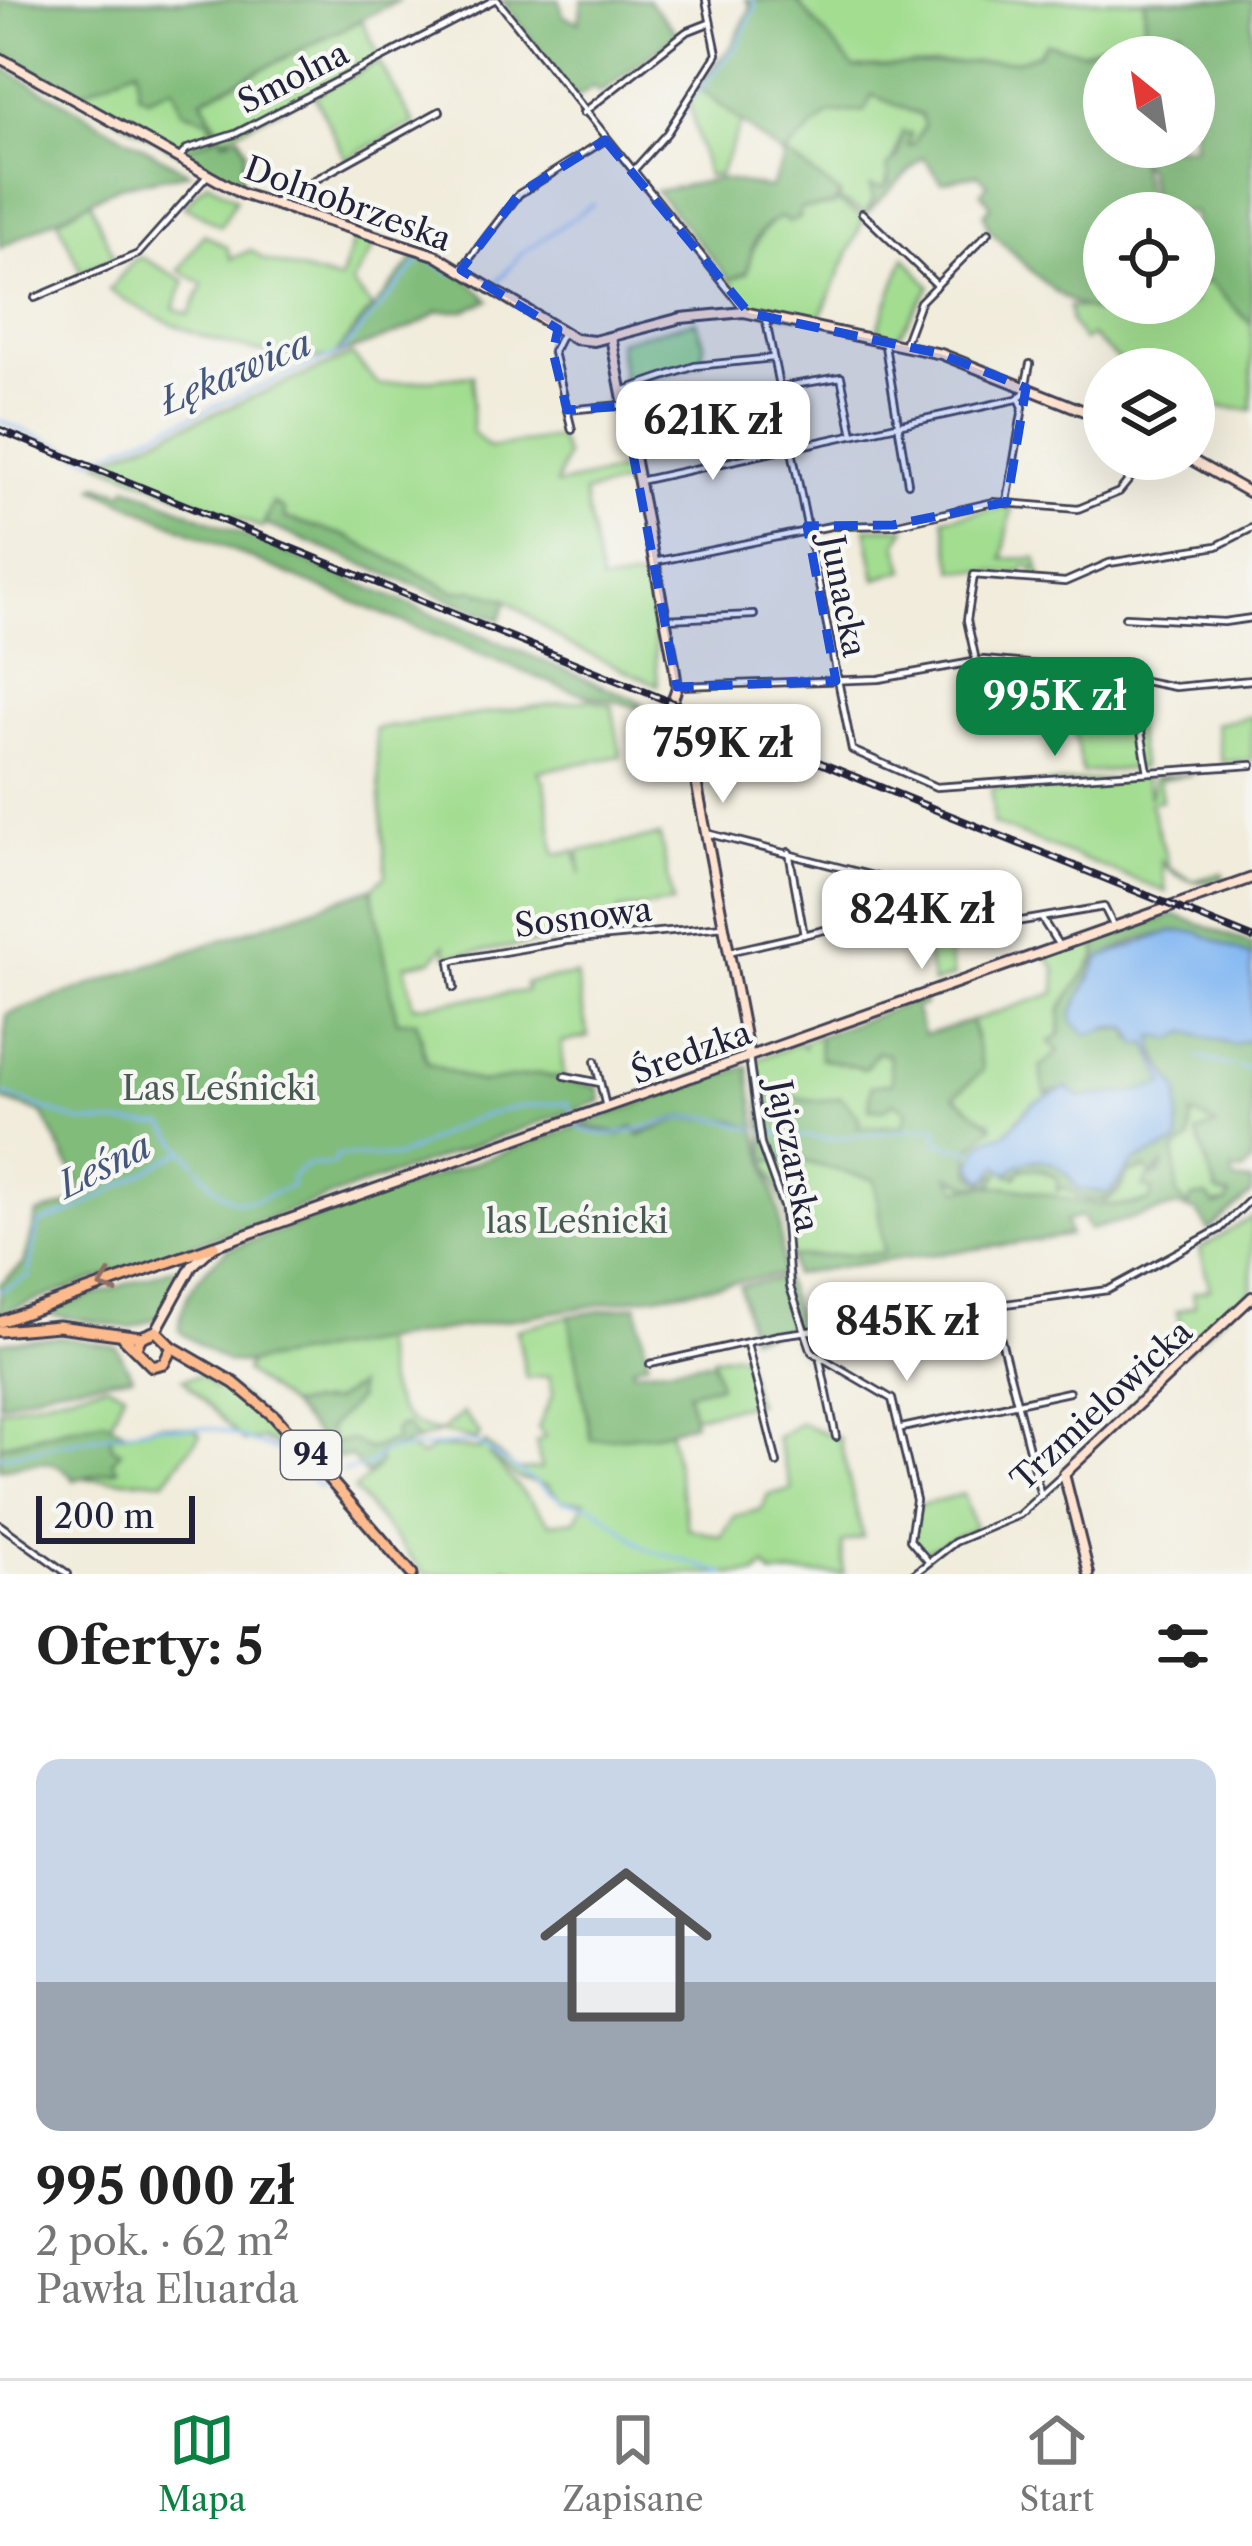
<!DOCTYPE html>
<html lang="pl">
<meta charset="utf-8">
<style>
:root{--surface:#fff;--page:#f6f6f6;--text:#222;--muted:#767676;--line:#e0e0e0;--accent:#0b8043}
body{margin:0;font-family:"Libre Caslon Text",serif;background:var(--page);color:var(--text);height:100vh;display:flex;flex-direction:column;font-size:45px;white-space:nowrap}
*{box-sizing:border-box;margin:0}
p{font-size:39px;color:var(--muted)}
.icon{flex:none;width:66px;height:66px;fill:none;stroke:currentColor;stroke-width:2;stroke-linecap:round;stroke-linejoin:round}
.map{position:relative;height:1574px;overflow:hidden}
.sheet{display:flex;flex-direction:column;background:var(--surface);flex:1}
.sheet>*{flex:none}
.needle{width:78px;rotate:330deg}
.buttons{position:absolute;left:1083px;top:36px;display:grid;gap:24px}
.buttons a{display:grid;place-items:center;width:132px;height:132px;border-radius:50%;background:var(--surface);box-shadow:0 12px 48px #0002;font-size:60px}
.scale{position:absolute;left:36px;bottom:30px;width:159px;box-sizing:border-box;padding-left:12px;border:6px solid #22223b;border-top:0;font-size:33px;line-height:42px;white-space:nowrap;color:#22223b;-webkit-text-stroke:9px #f6f6f2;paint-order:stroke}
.price{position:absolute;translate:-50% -102px;padding:0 27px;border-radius:24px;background:#fff;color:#222;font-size:39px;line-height:78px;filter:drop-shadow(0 3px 6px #0008)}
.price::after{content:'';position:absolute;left:50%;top:72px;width:36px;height:27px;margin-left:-18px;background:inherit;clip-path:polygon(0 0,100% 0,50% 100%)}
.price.selected{background:var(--accent);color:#fff}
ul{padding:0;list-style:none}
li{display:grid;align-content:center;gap:24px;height:636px;padding:0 36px}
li+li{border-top:3px solid var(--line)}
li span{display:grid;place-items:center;height:372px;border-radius:24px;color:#555}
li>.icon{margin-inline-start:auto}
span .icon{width:216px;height:216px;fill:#fffc;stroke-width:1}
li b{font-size:51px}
h2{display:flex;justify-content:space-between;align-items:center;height:144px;padding:0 36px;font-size:51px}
.tabs{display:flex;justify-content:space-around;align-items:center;height:168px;border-top:3px solid var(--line);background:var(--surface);font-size:33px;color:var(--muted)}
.tabs a{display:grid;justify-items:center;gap:6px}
.tabs .selected{color:var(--accent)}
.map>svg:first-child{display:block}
.green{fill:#a2dd90;stroke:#628066;stroke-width:3;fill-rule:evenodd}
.forest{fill:#81bc7a;stroke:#526f5a;stroke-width:3;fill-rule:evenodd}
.water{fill:#84b8f2;stroke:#536d96;stroke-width:3}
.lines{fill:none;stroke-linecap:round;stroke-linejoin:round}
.stream{stroke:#84b8f2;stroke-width:3}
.street-casing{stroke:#414053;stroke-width:10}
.secondary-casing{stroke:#414053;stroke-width:14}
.primary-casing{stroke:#414053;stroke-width:15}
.street{stroke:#fff;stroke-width:4.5}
.secondary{stroke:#fee3d1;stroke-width:8}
.primary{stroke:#fcba8d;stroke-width:9}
.rail-casing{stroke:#22223b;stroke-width:8}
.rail{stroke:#f6f6f2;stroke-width:3;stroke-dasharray:9;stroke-linecap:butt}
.oneway{stroke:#8f6e64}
.marked{fill:#1d4ed8;fill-opacity:0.2;stroke:#1d4ed8;stroke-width:9;stroke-dasharray:24 15;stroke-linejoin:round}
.labels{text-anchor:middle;stroke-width:9;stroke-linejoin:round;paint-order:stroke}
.shield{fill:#f6f6f2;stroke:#626272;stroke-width:3}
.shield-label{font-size:30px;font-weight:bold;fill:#22223b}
.street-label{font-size:33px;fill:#22223b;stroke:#f6f6f2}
.park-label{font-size:33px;fill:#485a54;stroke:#f6f6f2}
.water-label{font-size:36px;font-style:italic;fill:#44567b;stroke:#f6f6f2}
</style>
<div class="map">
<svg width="1252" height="1574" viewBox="0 0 1252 1574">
<rect width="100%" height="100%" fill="#f6f6f2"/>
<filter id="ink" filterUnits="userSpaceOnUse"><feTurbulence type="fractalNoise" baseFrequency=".00833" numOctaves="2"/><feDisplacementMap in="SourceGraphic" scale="24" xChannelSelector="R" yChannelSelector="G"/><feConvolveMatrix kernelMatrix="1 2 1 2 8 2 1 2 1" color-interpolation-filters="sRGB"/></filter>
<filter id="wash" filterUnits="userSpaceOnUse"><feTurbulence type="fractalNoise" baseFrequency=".004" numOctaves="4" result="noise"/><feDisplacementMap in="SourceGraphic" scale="48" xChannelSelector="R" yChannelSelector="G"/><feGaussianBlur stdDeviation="2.7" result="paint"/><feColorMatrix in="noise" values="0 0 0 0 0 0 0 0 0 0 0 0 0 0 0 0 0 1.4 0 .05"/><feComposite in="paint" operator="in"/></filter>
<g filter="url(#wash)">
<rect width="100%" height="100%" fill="#f1ecdb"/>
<g class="green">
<path d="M796,0H1144L1145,26L1083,52L1047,43L1039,54L1018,60L853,68Z"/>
<path d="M362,20L380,57L223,138L202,99Z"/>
<path d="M379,62L414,123L346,159L314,95Z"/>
<path d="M137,66L148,98L173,86L208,119L215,138L177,152L76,95Z"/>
<path d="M697,86L742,122L719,175L707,176L689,102Z"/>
<path d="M871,94L922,116L924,126L914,145L907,147L902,133L884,189L871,186L873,199L866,214L838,199L840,195L785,154L829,114L865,110Z"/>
<path d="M208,182L236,199L221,226L184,206Z"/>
<path d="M90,201L114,257L81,272L58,220Z"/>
<path d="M836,201L864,218L819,320L750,308L730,280L747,273C753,235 770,215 809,206C820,203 827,206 836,201Z"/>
<path d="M204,234L227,247L231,259L251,250L264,260L340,281L355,235L377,242L352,284L372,307L333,358C258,361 172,331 109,290L136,258H143L185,281L174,308L189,315L203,284L179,270Z"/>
<path d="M905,257L930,286L896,339L876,333Z"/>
<path d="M1207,280L1252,325V410L1194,405V369H1129L1091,336L1084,341L1071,323L1069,307L1129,312L1154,303H1194V288Z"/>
<path d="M696,321L704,343L701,363L624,385L618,341Z"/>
<path d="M352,355L379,385L473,375L472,431L489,448L558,437L566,456L556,485L630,469L633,482L584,493L601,583L650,578L658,685L567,644L507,600L455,591L343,535L284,518L272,504L262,528L99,462Z"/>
<path d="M1012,506L1003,559L1037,558L1041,578L1031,577L1035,567L1024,566L1022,573L954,570L944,518Z"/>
<path d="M866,528H906L897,543L905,570L876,579Z"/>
<path d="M1025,669L1029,720L996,724L991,673Z"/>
<path d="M1064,672L1129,683L1142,768L1082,773Z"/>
<path d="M590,699L612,705L621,756L538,771L545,783L555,854L575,851L581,875L579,851L660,836L673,903L619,910L621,931L447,956L445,945L432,960L405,965L414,1006L526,991L525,983L576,975L588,1037L561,1043L564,1079L539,1074L481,1083L427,1063L416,1021L397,1022L372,888L386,875L375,729Z"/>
<path d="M1252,716V760L1222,762L1215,724Z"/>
<path d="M1194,774L1159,780L1162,800L1150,803L1169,867L1194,881L1222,873L1224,878C1200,886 1179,882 1161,861L1166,892L993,824L992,788L1145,777L1150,798L1154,777Z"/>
<path d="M938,908L954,976L933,984L923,940L937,936L932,910Z"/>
<path d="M1094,938L1097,955L1061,1008L1060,1035L1053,1046L1060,1051L1045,1093L1051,1095L1028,1107L1007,1132C987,1142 979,1139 972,1165L1000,1164L1010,1175C1047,1153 1066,1198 1107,1201L1120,1191L1127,1174L1164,1164L1144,1187L1153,1189L1150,1201C1075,1220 1031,1172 958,1190L948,1176L971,1186L993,1184L992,1178L980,1181L966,1158L991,1121L974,1116L955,1096L977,1038L971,1021L1055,993L1056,969L1046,956Z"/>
<path d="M819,1036L821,1058L865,1069L877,1051L889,1055L894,1102L908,1111L903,1126L857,1127L855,1113L846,1105L774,1094L764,1081L758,1084L756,1060L799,1043L804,1047L805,1041Z"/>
<path d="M1192,1114L1217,1125L1197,1134L1217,1192L1231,1196L1227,1203L1188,1207L1177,1195L1175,1150L1190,1139Z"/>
<path d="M766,1161H802L875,1180L884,1253L791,1257L786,1208Z"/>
<path d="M1252,1217V1289L1186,1352L1177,1311L1195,1306L1193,1293L1210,1289L1200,1249Z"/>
<path d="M569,1316L591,1439L669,1429L688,1528L721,1537L735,1516L762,1509L768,1494L792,1490L776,1438L800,1423L839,1438L863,1537L842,1543L844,1574H771L765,1566L756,1574H521L506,1567L503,1574H425L354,1490L375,1470L379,1454L403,1446L421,1456L435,1447L481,1449L485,1443L516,1470L541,1469L536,1442L545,1437L538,1428L553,1393L549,1376L526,1378L517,1329ZM488,1454L517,1478L548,1486L562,1501H585L576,1520L550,1523Z"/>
<path d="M380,1340C388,1384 388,1424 440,1432L463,1413L480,1434L477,1440L440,1432L417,1441L406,1426H398L397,1439L369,1450L333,1443L328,1429L357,1399L288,1405L245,1372L248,1363Z"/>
<path d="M737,1353L743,1357L756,1403L693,1416L688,1392L718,1385L713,1358Z"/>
<path d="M202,1375L214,1389L221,1381C243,1398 273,1421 283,1448L262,1439L243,1441L183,1379Z"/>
<path d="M107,1384L124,1392L110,1425L69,1427L0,1445V1409Z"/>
<path d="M161,1424L196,1429L200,1435L165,1481L88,1479L100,1471H114L110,1436Z"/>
<path d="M963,1494L975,1528L921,1553L912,1538L917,1506Z"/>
</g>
<g class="forest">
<path d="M0,0H400L202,99L224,141L239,135L246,149L240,187L177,152L215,137L208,119L182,111L173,87L147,98L138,93L137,67L76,95L0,52Z"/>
<path d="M502,0H560L563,16L579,22L582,0H648L678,34L600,93L593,87L575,99Z"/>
<path d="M746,0H796L854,68L1018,60L1038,54L1046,43L1083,52L1145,26V0H1252V325L1208,281L1194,288V213H1154L1147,170L1137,155L1151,213H1104V303H1154C1083,341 1037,273 988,229L984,214L991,206L981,192L988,184L978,174L942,182L923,157L866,214L873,199L870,186L884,188L890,181L887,167L898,157L902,132L911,133L908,146L913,145L924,126L921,115L872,95L865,111L829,114L785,153L840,194L834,205L800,209V218L790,222L780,217C755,230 752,246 747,272L730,280L656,191L719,179L770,188L785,158L697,86L732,46L751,7ZM1180,29L1184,40L1195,44H1183L1174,57H1194V147H1104V128L1100,123L1091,129L1104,111L1099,92L1104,57H1155Z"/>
<path d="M0,66L189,173L119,186L0,248Z"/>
<path d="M417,255L463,275L489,300L464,311H438C417,331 364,343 333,358Z"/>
<path d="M98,485L124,492L128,486L643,703L637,708C611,697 583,697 558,686C402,622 247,560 94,488Z"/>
<path d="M273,503L284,510L285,518L343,535L454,591L475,590L507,600L500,620L264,524Z"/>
<path d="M372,888L397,1021H416L427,1063L481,1083L539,1074L598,1087L601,1101L0,1313V1284L24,1264L37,1214L71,1204L83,1193L42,1113L0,1099L7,1014Z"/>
<path d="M1175,915L1252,944V957C1184,934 1164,917 1096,963L1072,1013L1095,1029L1130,1030L1131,1039L1147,1043L1165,1084C1138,1095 1104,1095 1075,1099L1066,1089L1045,1093L1040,1067L1059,1051L1049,1042L1060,1035L1061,1009L1097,955L1094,938Z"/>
<path d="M923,998L925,1004L915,1008L924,1035L971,1021L983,1070L955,1096L993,1126L969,1149L971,1173L984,1182L1001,1171L993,1184L972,1186L949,1176L958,1190C1031,1173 1075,1220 1150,1201L1153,1190L1143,1187L1149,1177L1161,1173L1163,1165L1152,1175L1145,1168L1127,1174C1115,1205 1090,1207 1064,1187L1057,1191V1177L1041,1169L1022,1168L1016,1177L1007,1174L1016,1163C1048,1158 1060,1159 1076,1188L1100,1193L1113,1189L1135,1161L1178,1143L1179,1095L1152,1045L1155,1034L1173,1039L1187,1032L1233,1045L1252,1039V1163L1242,1172L1232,1171L1234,1180L1252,1182V1194L1209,1230L1197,1212L1177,1206L1089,1230L1082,1217L1066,1221L1069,1235C977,1252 885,1257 793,1275L791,1257L884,1253L875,1180L802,1161L766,1160L758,1084L764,1081C787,1099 809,1105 841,1097L860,1119L858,1127L903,1126L907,1111L894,1102L884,1110L869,1109L871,1086L892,1083L889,1055L877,1052L865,1069L820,1058L819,1036ZM1192,1114L1216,1125L1197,1133L1217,1192L1230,1196L1227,1203L1215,1206L1207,1196L1192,1198L1188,1206L1177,1195L1175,1150L1190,1140Z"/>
<path d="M748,1066L757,1128C712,1117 686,1107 642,1132L633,1127L620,1133L579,1125Z"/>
<path d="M707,1118L737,1121L757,1131L779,1212L783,1274L248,1363L226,1362L180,1332C178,1297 203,1270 228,1249L575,1127L620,1136L633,1129L640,1135L682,1119Z"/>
<path d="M177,1267L180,1273L159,1317L131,1328L40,1313Z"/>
<path d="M783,1278L801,1327L750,1336L740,1286Z"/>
<path d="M637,1305L648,1361L633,1366V1371L713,1361L719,1385L688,1392L694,1423L654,1434L591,1440L569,1316Z"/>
<path d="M58,1337L117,1347L132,1376L54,1387L0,1404V1342Z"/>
<path d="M357,1386V1399L328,1429L333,1443L352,1440L369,1450L396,1439L394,1431L406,1425L417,1441L379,1453V1465L366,1475L351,1457L338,1458L288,1405L333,1401Z"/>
<path d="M104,1420L123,1430L110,1436L113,1448L121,1451L112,1461L118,1469L74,1480C54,1453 30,1464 0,1469V1445Z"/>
</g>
<path class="water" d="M1172,931L1197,932L1252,957V1039L1233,1045L1187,1032L1173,1039L1153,1036L1155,1057L1179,1091L1178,1143L1135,1161L1109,1193L1078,1189C1061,1161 1035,1147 1007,1174L998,1165L987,1180L981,1178L972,1165C981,1135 985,1142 1007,1132L1032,1104L1066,1088L1080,1098C1108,1092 1138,1096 1165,1084L1147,1043L1139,1046L1130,1029L1111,1027L1088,1035L1073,1022L1072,1013L1100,958Z"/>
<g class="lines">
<g class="stream">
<path d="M691,100L738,45L756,6L752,0"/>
<path d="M679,119L685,108"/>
<path d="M469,268L494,286L521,254L593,204"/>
<path d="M0,421L93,459L342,352L423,257L453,274"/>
<path d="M1198,1057L1231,1066"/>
<path d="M1238,1067L1252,1069"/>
<path d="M0,1093L81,1122L164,1125L196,1164"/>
<path d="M577,1127C623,1148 655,1116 702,1117C723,1117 737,1126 756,1129"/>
<path d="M764,1132L831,1139L932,1127L938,1129L936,1139"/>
<path d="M937,1142L972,1151"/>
<path d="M424,1144C472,1114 511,1105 567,1103L573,1113"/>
<path d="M199,1168C231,1211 243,1207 291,1186V1178L306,1165L334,1164L336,1155L398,1157L421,1146"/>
<path d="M0,1291L28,1277L38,1224L77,1210L185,1150"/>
<path d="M0,1456L161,1425C179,1430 191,1427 208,1428C233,1430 264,1450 292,1454L318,1487L326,1485"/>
<path d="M342,1472L367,1466L385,1451L475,1442L563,1501L595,1507L645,1548L725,1574"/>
</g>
</g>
</g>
<g filter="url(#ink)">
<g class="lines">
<defs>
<g id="street">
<path d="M497,0L744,309"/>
<path d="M583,113L686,32L709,23"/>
<path d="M178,159L187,149L235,134L494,0"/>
<path d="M633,171L667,133L717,54L706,0"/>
<path d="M275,202L440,111"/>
<path d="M862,213L937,285"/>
<path d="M461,270L519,194L605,140"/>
<path d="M35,298L138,254L208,175"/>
<path d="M765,316L852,750L936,787L1252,765"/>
<path d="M563,332L553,352L572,430"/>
<path d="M884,340L908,483"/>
<path d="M904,345L920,302L989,232"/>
<path d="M781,387L841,377L853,434"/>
<path d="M622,391L695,366L773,358"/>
<path d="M567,410L621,405"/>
<path d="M639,481L1017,399L1024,393L1030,364"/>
<path d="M1007,502L1023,407L1019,398"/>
<path d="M654,562L831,526L893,525L993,502L1078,509L1119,492L1146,459"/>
<path d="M1125,617L1224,622L1252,618"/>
<path d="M665,619L754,615"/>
<path d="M976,661L967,620L974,575L1065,582L1109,563L1217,546L1252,528"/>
<path d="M1132,679L1148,772"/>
<path d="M680,686L879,679L984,660L1083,669L1175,687L1252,680"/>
<path d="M706,833L959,898"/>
<path d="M789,852L804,935"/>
<path d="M959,898L969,914L1004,924L1104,907L1114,927"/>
<path d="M1042,919L1058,944"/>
<path d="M728,952L956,900"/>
<path d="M454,988L450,962L457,960L566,941L723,926"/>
<path d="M749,1057L761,1145L784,1209L790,1287L812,1352L892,1399L916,1500L910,1540L928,1561"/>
<path d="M595,1061L606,1107"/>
<path d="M565,1076L600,1083"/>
<path d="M992,1305L1041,1496"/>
<path d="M747,1344L777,1463"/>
<path d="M820,1360L836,1437"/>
<path d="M650,1364L779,1335L1108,1290L1220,1229L1252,1198"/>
<path d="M902,1428L1069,1392"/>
<path d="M0,1525L68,1574"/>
<path d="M914,1574L955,1542L1019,1515L1064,1474"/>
</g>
<g id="secondary">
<path d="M0,58L242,194L435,255L575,339L594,341L681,318L744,312L941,354L1104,419"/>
<path d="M611,337L674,665L677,687L669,712L691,755L749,1057"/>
<path d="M1190,459L1252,494"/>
<path d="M156,1331L192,1266L214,1246L1252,878"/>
<path d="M1089,1574L1064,1474L1252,1297"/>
</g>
<g id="primary">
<path d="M0,1322L214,1246"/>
<path d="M0,1331L58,1326L141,1337"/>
<path d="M124,1338L152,1366L164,1363L172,1347L156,1331L141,1337L136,1348"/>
<path d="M172,1347L234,1383L275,1417L412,1574"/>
</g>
</defs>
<use href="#street" class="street-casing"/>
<use href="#secondary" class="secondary-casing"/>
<use href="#primary" class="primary-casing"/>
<use href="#street" class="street"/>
<use href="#secondary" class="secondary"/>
<use href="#primary" class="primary"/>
<defs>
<path id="rail" d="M0,430L1252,938"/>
</defs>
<use href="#rail" class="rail-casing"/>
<use href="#rail" class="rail"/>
</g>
<defs><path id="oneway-chevron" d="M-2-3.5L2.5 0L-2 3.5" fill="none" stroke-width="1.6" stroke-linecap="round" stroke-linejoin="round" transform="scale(3)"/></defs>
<use class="oneway" href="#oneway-chevron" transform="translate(107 1284) rotate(160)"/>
</g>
<path class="marked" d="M605,140L749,313L941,354L1026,388L1007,502L893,525L807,526L836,681L677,687L624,406L567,410L553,352L558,329L461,270L519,194Z"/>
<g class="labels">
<rect class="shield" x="281" y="1431" width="60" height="48" rx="9"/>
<g class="shield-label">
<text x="311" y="1465">94</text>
</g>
<g class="street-label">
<text transform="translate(293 77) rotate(-27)" y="12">Smolna</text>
<text transform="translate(348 203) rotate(20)" y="12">Dolnobrzeska</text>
<text transform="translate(844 596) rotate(79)" y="12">Junacka</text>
<text transform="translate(583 917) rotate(-7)" y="12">Sosnowa</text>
<text transform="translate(691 1052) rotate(-20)" y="12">Średzka</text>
<text transform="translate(794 1156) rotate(79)" y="12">Jajczarska</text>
<text transform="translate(1101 1405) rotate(-43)" y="12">Trzmielowicka</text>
</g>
<g class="park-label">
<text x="219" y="1100">Las Leśnicki</text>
<text x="577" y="1233">las Leśnicki</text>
</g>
<g class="water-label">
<text transform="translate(235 372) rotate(-23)" y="13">Łękawica</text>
<text transform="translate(104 1165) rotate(-27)" y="13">Leśna</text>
</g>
</g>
</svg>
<div class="buttons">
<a><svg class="needle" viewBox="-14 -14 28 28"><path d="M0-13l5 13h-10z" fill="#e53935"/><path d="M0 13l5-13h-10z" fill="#767676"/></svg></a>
<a><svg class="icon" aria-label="locate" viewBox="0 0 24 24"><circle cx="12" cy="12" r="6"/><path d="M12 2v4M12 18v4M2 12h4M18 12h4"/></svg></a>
<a><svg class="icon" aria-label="layers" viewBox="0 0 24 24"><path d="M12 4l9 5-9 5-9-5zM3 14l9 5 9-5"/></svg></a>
</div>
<div class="scale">200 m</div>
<b class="price" style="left:713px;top:483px">621K zł</b>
<b class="price selected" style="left:1055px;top:759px">995K zł</b>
<b class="price" style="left:723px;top:806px">759K zł</b>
<b class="price" style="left:922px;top:972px">824K zł</b>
<b class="price" style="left:907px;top:1384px">845K zł</b>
</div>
<section class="sheet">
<h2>Oferty: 5<svg class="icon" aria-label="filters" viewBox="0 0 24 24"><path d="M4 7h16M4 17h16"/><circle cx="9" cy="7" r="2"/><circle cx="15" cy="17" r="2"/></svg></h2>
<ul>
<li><span style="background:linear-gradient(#c9d6e8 60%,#9aa5b1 0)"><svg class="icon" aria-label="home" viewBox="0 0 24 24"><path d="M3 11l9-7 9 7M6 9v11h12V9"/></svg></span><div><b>995 000 zł</b><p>2 pok. · 62 m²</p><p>Pawła Eluarda</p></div></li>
</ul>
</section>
<nav class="tabs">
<a class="selected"><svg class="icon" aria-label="map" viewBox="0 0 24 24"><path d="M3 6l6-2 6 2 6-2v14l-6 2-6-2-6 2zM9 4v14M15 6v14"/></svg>Mapa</a>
<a><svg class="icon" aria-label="saved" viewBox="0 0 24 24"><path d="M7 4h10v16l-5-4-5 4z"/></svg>Zapisane</a>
<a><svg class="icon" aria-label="home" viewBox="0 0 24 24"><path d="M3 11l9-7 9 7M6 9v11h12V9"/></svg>Start</a>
</nav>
